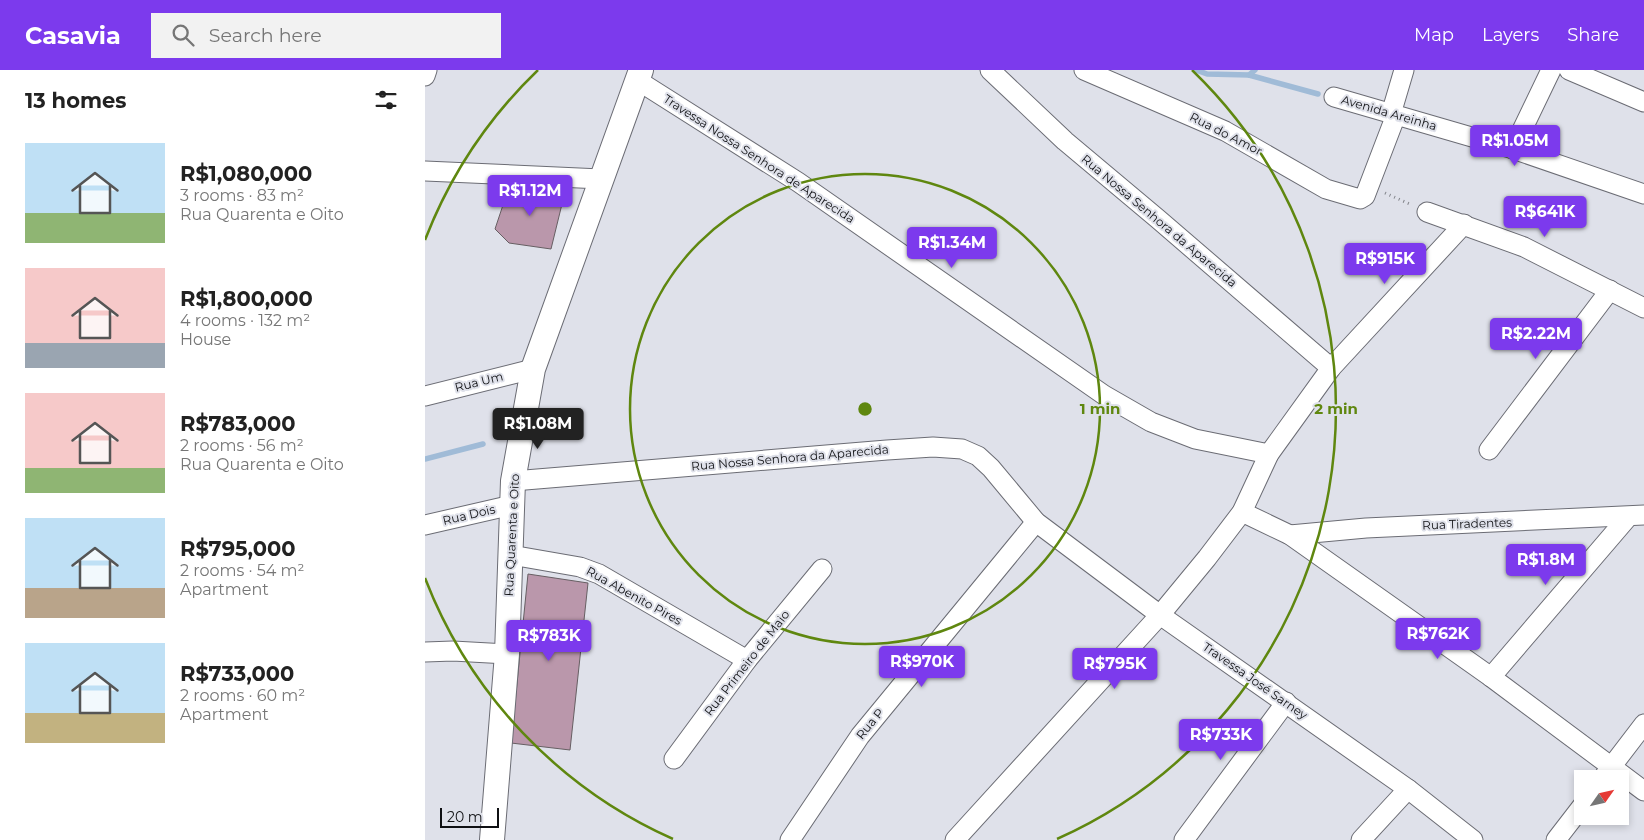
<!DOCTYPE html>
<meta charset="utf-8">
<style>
:root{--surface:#fff;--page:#f2f2f2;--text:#222;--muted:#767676;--accent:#7c3aed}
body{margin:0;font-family:Montserrat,sans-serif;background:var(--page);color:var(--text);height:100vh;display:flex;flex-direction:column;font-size:19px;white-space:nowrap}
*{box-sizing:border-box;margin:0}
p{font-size:16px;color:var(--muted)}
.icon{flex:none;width:28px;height:28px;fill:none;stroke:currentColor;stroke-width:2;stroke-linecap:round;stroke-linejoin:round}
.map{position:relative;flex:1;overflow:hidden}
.details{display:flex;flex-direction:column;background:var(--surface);width:425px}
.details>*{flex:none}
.needle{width:32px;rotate:56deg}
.fabs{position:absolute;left:1149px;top:700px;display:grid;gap:10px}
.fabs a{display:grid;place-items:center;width:55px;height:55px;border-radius:0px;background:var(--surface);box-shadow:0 2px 8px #0003;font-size:25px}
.scale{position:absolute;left:15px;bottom:12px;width:59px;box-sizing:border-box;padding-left:5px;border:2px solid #0f1013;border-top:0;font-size:14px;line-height:18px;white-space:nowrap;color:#0f1013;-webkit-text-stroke:4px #dfe1ea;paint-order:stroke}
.price{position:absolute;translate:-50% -42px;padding:0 11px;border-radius:5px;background:var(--accent);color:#fff;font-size:16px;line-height:32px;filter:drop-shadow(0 1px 2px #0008)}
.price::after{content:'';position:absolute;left:50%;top:30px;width:15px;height:11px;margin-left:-8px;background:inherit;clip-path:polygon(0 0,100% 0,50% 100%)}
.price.current{background:#222;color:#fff}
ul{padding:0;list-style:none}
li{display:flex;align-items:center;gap:15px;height:125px;padding:0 25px}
li span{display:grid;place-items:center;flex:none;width:140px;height:100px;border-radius:0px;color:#555}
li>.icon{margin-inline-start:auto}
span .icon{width:60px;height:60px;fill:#fffc;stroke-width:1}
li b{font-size:21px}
h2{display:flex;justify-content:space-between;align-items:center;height:60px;padding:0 25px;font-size:21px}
header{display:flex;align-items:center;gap:30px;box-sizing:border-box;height:70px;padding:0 25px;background:var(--accent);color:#fff}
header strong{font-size:24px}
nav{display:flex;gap:28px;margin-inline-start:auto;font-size:18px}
.search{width:350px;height:45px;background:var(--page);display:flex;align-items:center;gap:12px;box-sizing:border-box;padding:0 18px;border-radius:0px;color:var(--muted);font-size:19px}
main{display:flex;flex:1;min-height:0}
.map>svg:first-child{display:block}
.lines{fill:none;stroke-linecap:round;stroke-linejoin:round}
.stream{stroke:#a0bbd7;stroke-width:5.5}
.building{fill:#ba97ab;stroke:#675f63}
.minor-casing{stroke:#6b6c74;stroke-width:21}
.major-casing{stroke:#6b6c74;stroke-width:26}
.path{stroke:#82848a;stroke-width:3;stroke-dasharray:1 4;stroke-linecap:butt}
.minor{stroke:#fff;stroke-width:19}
.major{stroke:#fff;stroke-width:24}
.ring{fill:none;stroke:#5f870f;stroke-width:2.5}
.labels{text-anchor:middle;stroke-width:4;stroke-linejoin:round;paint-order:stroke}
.street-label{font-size:12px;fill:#0f1013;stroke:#dfe1ea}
.centre{fill:#5f870f;stroke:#dfe1ea;stroke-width:2.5}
.ring-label{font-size:15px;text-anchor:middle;font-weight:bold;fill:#5f870f;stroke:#dfe1ea;stroke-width:4;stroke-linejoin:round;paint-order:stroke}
</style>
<header>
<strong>Casavia</strong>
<div class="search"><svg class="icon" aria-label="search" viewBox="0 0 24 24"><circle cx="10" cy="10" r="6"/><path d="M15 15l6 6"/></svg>Search here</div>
<nav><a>Map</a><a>Layers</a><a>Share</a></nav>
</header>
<main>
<section class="details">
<h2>13 homes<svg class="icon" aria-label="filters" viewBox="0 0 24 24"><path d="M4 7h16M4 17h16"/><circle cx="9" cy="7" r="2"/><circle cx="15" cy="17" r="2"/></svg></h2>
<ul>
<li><span style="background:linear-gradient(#bfe0f5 70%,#8fb573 0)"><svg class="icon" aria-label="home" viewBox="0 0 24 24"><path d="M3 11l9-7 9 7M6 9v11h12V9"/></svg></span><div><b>R$1,080,000</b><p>3 rooms · 83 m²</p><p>Rua Quarenta e Oito</p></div></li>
<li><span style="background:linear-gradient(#f6c9c9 75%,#9aa5b1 0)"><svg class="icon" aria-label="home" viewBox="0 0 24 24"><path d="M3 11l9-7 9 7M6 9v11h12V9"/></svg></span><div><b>R$1,800,000</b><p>4 rooms · 132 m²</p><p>House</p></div></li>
<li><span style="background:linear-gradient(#f6c9c9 75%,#8fb573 0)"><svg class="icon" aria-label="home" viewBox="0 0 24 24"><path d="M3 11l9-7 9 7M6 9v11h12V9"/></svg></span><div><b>R$783,000</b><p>2 rooms · 56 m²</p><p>Rua Quarenta e Oito</p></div></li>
<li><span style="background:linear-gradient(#bfe0f5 70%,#b9a48a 0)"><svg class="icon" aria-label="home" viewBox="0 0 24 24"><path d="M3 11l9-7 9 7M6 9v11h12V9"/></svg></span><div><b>R$795,000</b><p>2 rooms · 54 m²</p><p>Apartment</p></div></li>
<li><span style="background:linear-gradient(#bfe0f5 70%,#c2b280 0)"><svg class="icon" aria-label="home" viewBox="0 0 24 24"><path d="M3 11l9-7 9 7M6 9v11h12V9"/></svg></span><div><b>R$733,000</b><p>2 rooms · 60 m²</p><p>Apartment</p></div></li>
</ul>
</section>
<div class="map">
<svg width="1219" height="770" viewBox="0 0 1219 770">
<rect width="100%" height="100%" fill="#dfe1ea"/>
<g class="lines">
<g class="stream">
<path d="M771,0L782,4L824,5L893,24"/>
<path d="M824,5L830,0"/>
<path d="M0,389L58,374"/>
</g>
</g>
<g class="building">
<path d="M127,117L137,134L126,179L84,173L70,159L83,120Z"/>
<path d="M103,504L163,513L145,680L86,673Z"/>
</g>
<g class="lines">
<defs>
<g id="minor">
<path d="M565,0L640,71L733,149L906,298"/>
<path d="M659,0L800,61L901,119L935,129L940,126L971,45"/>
<path d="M1144,0L1219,32"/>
<path d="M0,6L2,0"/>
<path d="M212,10L373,112L679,325L726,352L770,369L844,384"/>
<path d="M909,27L1088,79L1219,124"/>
<path d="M966,44L979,0"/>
<path d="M1088,79L1126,0"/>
<path d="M0,101L176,109"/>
<path d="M1002,142L1099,177L1219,238"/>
<path d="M0,326L108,299"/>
<path d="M1064,380L1185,220"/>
<path d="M88,411L462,380L508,377L537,379L553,386L566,398L611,452L735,545L983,719L1048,770"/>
<path d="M817,442L865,465L1066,607L1219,721"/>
<path d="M0,455L87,435"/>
<path d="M865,465L941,458L1219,445"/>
<path d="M86,485L155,497L174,504L322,590"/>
<path d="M0,582L28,581L82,584"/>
<path d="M1066,607L1203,447"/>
<path d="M249,689L322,590L397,499"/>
<path d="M1177,709L1219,654"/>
<path d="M365,770L435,666L611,452"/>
<path d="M530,770L735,545L782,488L817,442L844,384L906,298L1039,154"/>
<path d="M759,770L861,632"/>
<path d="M936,770L983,719"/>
<path d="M1131,770L1158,735"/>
</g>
<path id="major" d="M67,770L82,584L88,411L108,299L216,0"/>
</defs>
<use href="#minor" class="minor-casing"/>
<use href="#major" class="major-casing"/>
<path class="path" d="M960,123L987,135"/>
<use href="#minor" class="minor"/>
<use href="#major" class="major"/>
</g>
<g class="ring">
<circle cx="440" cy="339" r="235"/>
<path d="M248 769A471 471 0 0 1 0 508M0 170A471 471 0 0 1 113 0M767 0A471 471 0 0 1 632 769"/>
</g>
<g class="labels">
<g class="street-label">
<text transform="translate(964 43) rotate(16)" y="4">Avenida Areinha</text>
<text transform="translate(801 64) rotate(27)" y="4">Rua do Amor</text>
<text transform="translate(334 89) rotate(33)" y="4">Travessa Nossa Senhora de Aparecida</text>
<text transform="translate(734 151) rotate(40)" y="4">Rua Nossa Senhora da Aparecida</text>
<text transform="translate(54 312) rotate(-14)" y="4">Rua Um</text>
<text transform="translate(365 388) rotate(-5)" y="4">Rua Nossa Senhora da Aparecida</text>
<text transform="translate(44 445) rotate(-13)" y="4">Rua Dois</text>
<text transform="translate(1042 454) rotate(-2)" y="4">Rua Tiradentes</text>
<text transform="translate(87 465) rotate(-87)" y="4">Rua Quarenta e Oito</text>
<text transform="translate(209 526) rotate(29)" y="4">Rua Abenito Pires</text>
<text transform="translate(322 593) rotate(-52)" y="4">Rua Primeiro de Maio</text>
<text transform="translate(830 611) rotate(35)" y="4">Travessa José Sarney</text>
<text transform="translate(445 654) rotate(-51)" y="4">Rua P</text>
</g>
</g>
<circle cx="440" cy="339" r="8" class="centre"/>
<g class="ring-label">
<text x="675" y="344">1 min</text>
<text x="911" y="344">2 min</text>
</g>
</svg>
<div class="fabs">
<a><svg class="needle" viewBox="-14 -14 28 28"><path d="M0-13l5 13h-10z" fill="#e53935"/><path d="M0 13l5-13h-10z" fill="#767676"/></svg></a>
</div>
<div class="scale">20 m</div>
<b class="price" style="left:1090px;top:97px">R$1.05M</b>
<b class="price" style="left:105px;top:147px">R$1.12M</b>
<b class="price" style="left:1120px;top:168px">R$641K</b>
<b class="price" style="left:527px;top:199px">R$1.34M</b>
<b class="price" style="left:960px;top:215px">R$915K</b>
<b class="price" style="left:1111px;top:290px">R$2.22M</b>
<b class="price current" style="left:113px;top:380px">R$1.08M</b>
<b class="price" style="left:1121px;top:516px">R$1.8M</b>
<b class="price" style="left:1013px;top:590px">R$762K</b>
<b class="price" style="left:124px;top:592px">R$783K</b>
<b class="price" style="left:497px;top:618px">R$970K</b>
<b class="price" style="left:690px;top:620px">R$795K</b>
<b class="price" style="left:796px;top:691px">R$733K</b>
</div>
</main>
